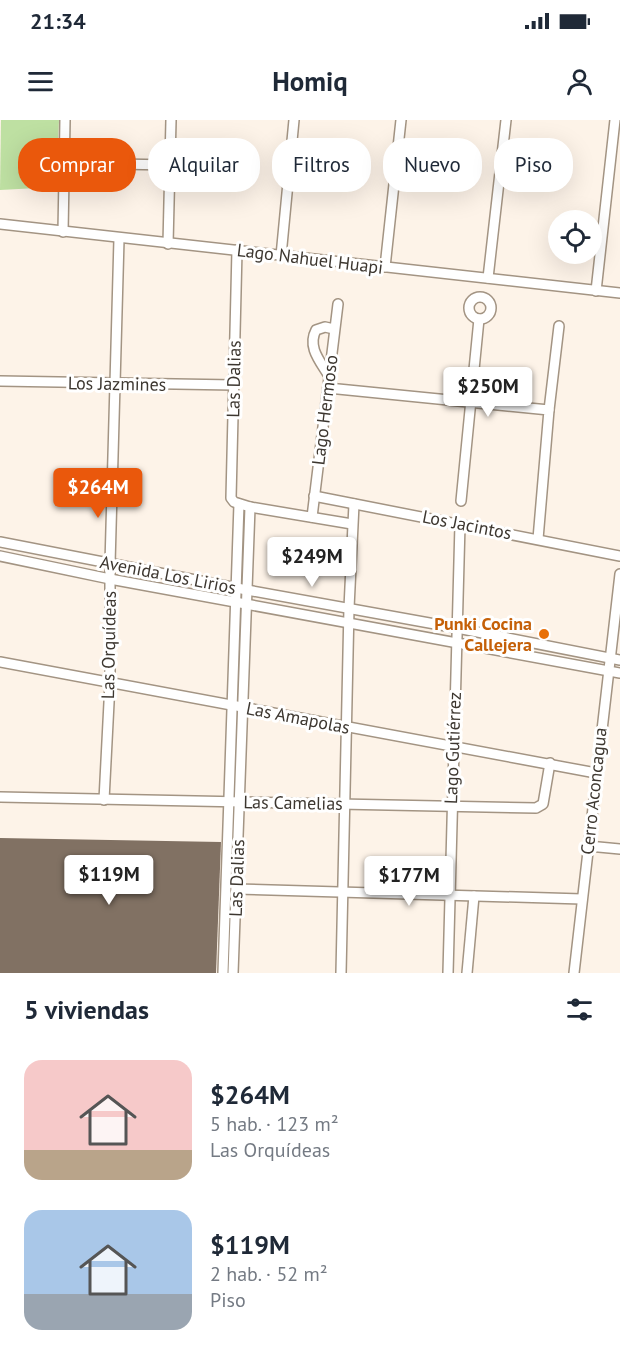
<!DOCTYPE html>
<html lang="es">
<meta charset="utf-8">
<style>
:root{--surface:#fff;--page:#f2f2f3;--text:#1f2937;--muted:#747a83;--accent:#ea580c}
body{margin:0;font-family:"PT Sans",sans-serif;background:var(--page);color:var(--text);height:100vh;display:flex;flex-direction:column;font-size:22px;white-space:nowrap}
*{box-sizing:border-box;margin:0}
p{font-size:20px;color:var(--muted)}
.icon{flex:none;width:33px;height:33px;fill:none;stroke:currentColor;stroke-width:2;stroke-linecap:round;stroke-linejoin:round}
.map{position:relative;height:853px;overflow:hidden}
.side{display:flex;flex-direction:column;background:var(--surface);flex:1}
.side>*{flex:none}
.top-card{position:absolute;left:18px;top:18px;width:585px;height:54px;display:flex;gap:12px}
.fabs{position:absolute;left:548px;top:90px;display:grid;gap:12px}
.fabs a{display:grid;place-items:center;width:54px;height:54px;border-radius:50%;background:var(--surface);box-shadow:0 6px 24px #0002;font-size:30px}
.price{position:absolute;translate:-50% -51px;padding:0 14px;border-radius:6px;background:#fff;color:#222;font-size:20px;line-height:39px;filter:drop-shadow(0 2px 3px #0008)}
.price::after{content:'';position:absolute;left:50%;top:36px;width:18px;height:14px;margin-left:-9px;background:inherit;clip-path:polygon(0 0,100% 0,50% 100%)}
.price.on{background:var(--accent);color:#fff}
ul{padding:0;list-style:none}
li{display:flex;align-items:center;gap:18px;height:150px;padding:0 24px}
li span{display:grid;place-items:center;flex:none;width:168px;height:120px;border-radius:18px;color:#555}
li>.icon{margin-inline-start:auto}
span .icon{width:72px;height:72px;fill:#fffc;stroke-width:1}
li b{font-size:26px}
h2{display:flex;justify-content:space-between;align-items:center;height:72px;padding:0 24px;font-size:26px}
.tag{padding:0 21px;border-radius:24px;background:var(--surface);box-shadow:0 6px 24px #0002;font-size:21px;line-height:54px}
.tag.on{background:var(--accent);color:#fff}
.status{display:flex;justify-content:space-between;align-items:center;height:42px;padding:0 30px;background:var(--surface);direction:ltr}
.status svg{height:16px;fill:currentColor}
header{display:flex;justify-content:space-between;align-items:center;height:78px;padding:0 24px;background:var(--surface);font-size:27px;font-weight:700}
.map>svg:first-child{display:block}
.green{fill:#bee0a2}
.building{fill:#817163}
.lines{fill:none;stroke-linecap:round;stroke-linejoin:round}
.minor-casing{stroke:#a39483;stroke-width:12}
.minor{stroke:#fff;stroke-width:9}
.food-dot{fill:#e8710a;stroke:#fff;stroke-width:2}
.labels{text-anchor:middle;stroke-width:6;stroke-linejoin:round;paint-order:stroke}
.street-label{font-size:18px;fill:#3d3730;stroke:#fff}
.food-label{font-size:18px;font-weight:bold;fill:#c56008;stroke:#fff;text-anchor:end}
</style>
<div class="status"><b>21:34</b><svg viewBox="0 0 49 12"><path d="M0 12V9h3v3zM5 12V6h3v6zM10 12V3h3v9zM15 12V0h3v12zM26 1h20v11H26zM47 4h2v5h-2z"/></svg></div>
<header><svg class="icon" aria-label="menu" viewBox="0 0 24 24"><path d="M4 6h16M4 12h16M4 18h16"/></svg>Homiq<svg class="icon" aria-label="person" viewBox="0 0 24 24"><circle cx="12" cy="8" r="4"/><path d="M4 21q1-7 8-7t8 7"/></svg></header>
<div class="map">
<svg width="620" height="853" viewBox="0 0 620 853">
<rect width="100%" height="100%" fill="#fdf3e8"/>
<path class="green" d="M1,0H59L56,67L0,70Z"/>
<path class="building" d="M0,718L221,722L216,853H0Z"/>
<g class="lines">
<defs>
<g id="minor">
<path d="M118,44L170,45"/>
<path d="M0,104L620,173"/>
<path d="M63,112L65,0"/>
<path d="M168,124L171,0"/>
<path d="M281,136L294,0"/>
<path d="M385,147L401,0"/>
<path d="M488,158L506,0"/>
<path d="M596,171L615,0"/>
<circle cx="480" cy="188" r="11"/>
<path d="M329,256C320,241 307,227 316,210L325,207L334,209"/>
<path d="M0,261L234,265"/>
<path d="M328,268L549,290L538,419"/>
<path d="M549,290L559,206"/>
<path d="M314,376L620,436"/>
<path d="M461,381L479,199"/>
<path d="M250,387L352,404"/>
<path d="M312,397L338,184"/>
<path d="M0,422L247,470L457,508L620,540"/>
<path d="M0,436L110,459L620,553"/>
<path d="M0,542L596,653"/>
<path d="M0,677L536,688L543,684L550,643"/>
<path d="M104,680L110,563V444L119,119"/>
<path d="M588,726L620,729"/>
<path d="M236,769L582,779"/>
<path d="M223,853L239,384"/>
<path d="M233,853L250,387L234,382L231,378L237,130"/>
<path d="M341,853L349,488L354,384"/>
<path d="M448,853L460,404"/>
<path d="M467,853L474,776"/>
<path d="M574,853L620,454"/>
</g>
</defs>
<use href="#minor" class="minor-casing"/>
<use href="#minor" class="minor"/>
</g>
<circle class="food-dot" cx="544" cy="514" r="6"/>
<g class="labels">
<g class="street-label">
<text transform="translate(310 139) rotate(7)" y="6">Lago Nahuel Huapi</text>
<text transform="translate(234 259) rotate(-89)" y="6">Las Dalias</text>
<text transform="translate(117 264) rotate(1)" y="6">Los Jazmines</text>
<text transform="translate(325 290) rotate(-83)" y="6">Lago Hermoso</text>
<text transform="translate(467 405) rotate(11)" y="6">Los Jacintos</text>
<text transform="translate(168 455) rotate(11)" y="6">Avenida Los Lirios</text>
<text transform="translate(109 525) rotate(-89)" y="6">Las Orquídeas</text>
<text transform="translate(298 598) rotate(11)" y="6">Las Amapolas</text>
<text transform="translate(453 628) rotate(-88)" y="6">Lago Gutiérrez</text>
<text transform="translate(594 671) rotate(-84)" y="6">Cerro Aconcagua</text>
<text transform="translate(293 683) rotate(1)" y="6">Las Camelias</text>
<text transform="translate(237 758) rotate(-88)" y="6">Las Dalias</text>
</g>
<g class="food-label">
<text x="532" y="510">Punki Cocina<tspan x="532" dy="21">Callejera</tspan></text>
</g>
</g>
</svg>
<div class="fabs">
<a><svg class="icon" aria-label="locate" viewBox="0 0 24 24"><circle cx="12" cy="12" r="6"/><path d="M12 2v4M12 18v4M2 12h4M18 12h4"/></svg></a>
</div>
<b class="price" style="left:488px;top:298px">$250M</b>
<b class="price on" style="left:98px;top:399px">$264M</b>
<b class="price" style="left:312px;top:468px">$249M</b>
<b class="price" style="left:109px;top:786px">$119M</b>
<b class="price" style="left:409px;top:787px">$177M</b>
<div class="top-card">
<a class="tag on">Comprar</a>
<a class="tag">Alquilar</a>
<a class="tag">Filtros</a>
<a class="tag">Nuevo</a>
<a class="tag">Piso</a>
</div>
</div>
<section class="side">
<h2>5 viviendas<svg class="icon" aria-label="filters" viewBox="0 0 24 24"><path d="M4 7h16M4 17h16"/><circle cx="9" cy="7" r="2"/><circle cx="15" cy="17" r="2"/></svg></h2>
<ul>
<li><span style="background:linear-gradient(#f6c9c9 75%,#b9a48a 0)"><svg class="icon" aria-label="home" viewBox="0 0 24 24"><path d="M3 11l9-7 9 7M6 9v11h12V9"/></svg></span><div><b>$264M</b><p>5 hab. · 123 m²</p><p>Las Orquídeas</p></div></li>
<li><span style="background:linear-gradient(#a9c7e8 70%,#9aa5b1 0)"><svg class="icon" aria-label="home" viewBox="0 0 24 24"><path d="M3 11l9-7 9 7M6 9v11h12V9"/></svg></span><div><b>$119M</b><p>2 hab. · 52 m²</p><p>Piso</p></div></li>
</ul>
</section>
